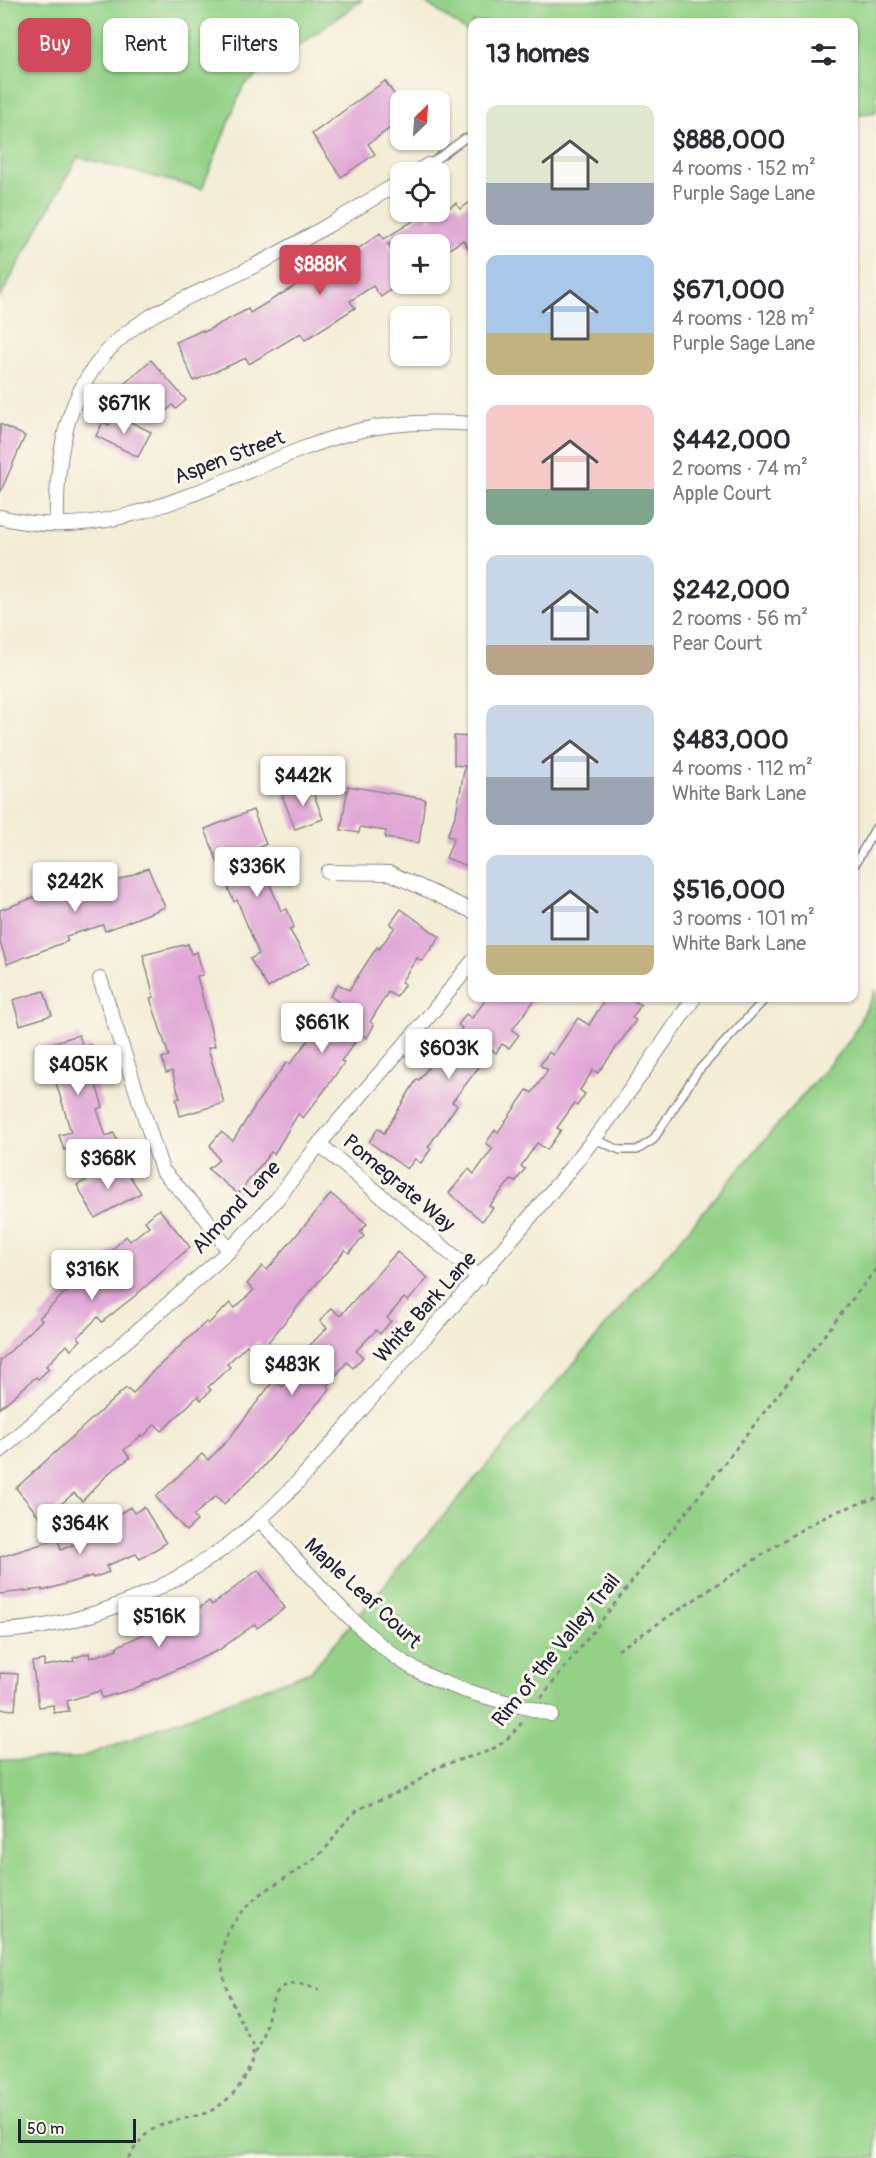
<!DOCTYPE html>
<meta charset="utf-8">
<style>
:root{--surface:#fff;--page:#f7f7f7;--text:#2b2b33;--muted:#7c7c81;--accent:#d1495b}
body{margin:0;font-family:Pangolin,sans-serif;background:var(--page);color:var(--text);height:100vh;display:flex;flex-direction:column;font-size:22px;white-space:nowrap}
*{box-sizing:border-box;margin:0}
p{font-size:20px;color:var(--muted)}
.icon{flex:none;width:33px;height:33px;fill:none;stroke:currentColor;stroke-width:2;stroke-linecap:round;stroke-linejoin:round}
.map{position:relative;flex:1;overflow:hidden}
.side{position:absolute;left:468px;top:18px;width:390px;height:984px;display:flex;flex-direction:column;background:var(--surface);border-radius:12px;box-shadow:0 2px 4px #0004}
.side>*{flex:none}
.hud{position:absolute;left:18px;top:18px;width:360px;height:54px;display:flex;gap:12px}
.needle{width:39px;rotate:25deg}
.controls{position:absolute;left:390px;top:90px;display:grid;gap:12px}
.controls a{display:grid;place-items:center;width:60px;height:60px;border-radius:12px;background:var(--surface);box-shadow:0 2px 4px #0004;font-size:30px}
.scale{position:absolute;left:18px;bottom:15px;width:118px;box-sizing:border-box;padding-left:6px;border:3px solid #22223b;border-top:0;font-size:16px;line-height:21px;white-space:nowrap;color:#22223b;-webkit-text-stroke:4px #fbf7ec;paint-order:stroke}
.price{position:absolute;translate:-50% -51px;padding:0 14px;border-radius:6px;background:#fff;color:#222;font-size:20px;line-height:39px;filter:drop-shadow(0 2px 3px #0008)}
.price::after{content:'';position:absolute;left:50%;top:36px;width:18px;height:14px;margin-left:-9px;background:inherit;clip-path:polygon(0 0,100% 0,50% 100%)}
.price.active{background:var(--accent);color:#fff}
ul{padding:0;list-style:none}
li{display:flex;align-items:center;gap:18px;height:150px;padding:0 18px}
li span{display:grid;place-items:center;flex:none;width:168px;height:120px;border-radius:12px;color:#555}
li>.icon{margin-inline-start:auto}
span .icon{width:72px;height:72px;fill:#fffc;stroke-width:1}
li b{font-size:26px}
h2{display:flex;justify-content:space-between;align-items:center;height:72px;padding:0 18px;font-size:26px}
.pill{padding:0 21px;border-radius:12px;background:var(--surface);box-shadow:0 2px 4px #0004;font-size:21px;line-height:54px}
.pill.active{background:var(--accent);color:#fff}
.map>svg:first-child{display:block}
.green{fill:#93d186;stroke:#5a7a60;stroke-width:1.5}
.building{fill:#e0a6d6}
.lines{fill:none;stroke-linecap:round;stroke-linejoin:round}
.service-casing{stroke:#8a8888;stroke-width:10}
.minor-casing{stroke:#8a8888;stroke-width:16}
.path{stroke:#8a8888;stroke-width:3;stroke-dasharray:4.5 4.5;stroke-linecap:butt}
.service{stroke:#fff;stroke-width:7}
.minor{stroke:#fff;stroke-width:14}
.labels{text-anchor:middle;stroke-width:6;stroke-linejoin:round;paint-order:stroke}
.street-label{font-size:21px;fill:#22223b;stroke:#fbf7ec}
</style>
<div class="map">
<svg width="876" height="2158" viewBox="0 0 876 2158">
<rect width="100%" height="100%" fill="#fbf7ec"/>
<filter id="ink" filterUnits="userSpaceOnUse"><feTurbulence type="fractalNoise" baseFrequency=".0167" numOctaves="2"/><feDisplacementMap in="SourceGraphic" scale="12" xChannelSelector="R" yChannelSelector="G"/><feConvolveMatrix kernelMatrix="1 2 1 2 8 2 1 2 1" color-interpolation-filters="sRGB"/></filter>
<filter id="wash" filterUnits="userSpaceOnUse"><feTurbulence type="fractalNoise" baseFrequency=".008" numOctaves="4" result="noise"/><feDisplacementMap in="SourceGraphic" scale="24" xChannelSelector="R" yChannelSelector="G"/><feGaussianBlur stdDeviation="1.35" result="paint"/><feColorMatrix in="noise" values="0 0 0 0 0 0 0 0 0 0 0 0 0 0 0 0 0 1.4 0 .05"/><feComposite in="paint" operator="in"/></filter>
<g filter="url(#wash)">
<rect width="100%" height="100%" fill="#f3edd6"/>
<g class="green">
<path d="M0,0H362L243,86L202,189L78,157L0,297Z"/>
<path d="M422,0H876V112L854,115V22H472V35Z"/>
<path d="M876,989V2158H0V1760L79,1758L311,1671L850,1040Z"/>
</g>
<g id="blocks">
<g class="building">
<path d="M385,81L400,103V121L368,144L375,154L341,177L312,134Z"/>
<path d="M472,201V254L463,240L440,255V244H388L400,262V283L381,297L373,286L350,301L355,308L305,340L301,333L249,364L246,358L194,381L176,342L203,330L204,332L248,309L250,313L318,272L321,277L353,257L351,254L380,233L384,239L426,213L430,220L456,203L460,209Z"/>
<path d="M151,360L186,400L176,409L173,405L156,420L124,384Z"/>
<path d="M115,414L151,432L138,457L96,436L103,422L109,425Z"/>
<path d="M0,424L25,436L0,493Z"/>
<path d="M454,736L472,737V868L446,858L454,838L447,836L456,814L465,766L454,765Z"/>
<path d="M310,784L323,819L295,829L282,795Z"/>
<path d="M348,786L425,799L419,843L385,838L386,831L360,827L359,833L341,830Z"/>
<path d="M253,810L266,844L257,848L271,887L281,911L287,909L294,927L289,929L309,963L268,988L250,959L259,954L237,900L234,902L228,888L236,885L226,859L218,863L205,829Z"/>
<path d="M148,868L165,907L105,931L103,925L66,936L68,941L7,964L0,942V910L52,891L51,887L63,883L64,886L89,878L91,887L104,883L105,886Z"/>
<path d="M401,909L440,937L422,961L417,958L401,982L405,984L396,997L388,992L370,1022L374,1025L367,1038L361,1034L341,1061L344,1063L324,1091L303,1118L298,1114L274,1154L271,1152L238,1194L208,1169L219,1160L210,1145L221,1132L233,1141L260,1098L287,1062L290,1064L318,1027L322,1029L339,1002L330,996L338,984L349,990L377,947L379,949L395,927L390,924Z"/>
<path d="M188,944L191,954L197,952L203,975L197,976L215,1046L208,1048L224,1103L180,1116L176,1099L180,1098L172,1071L166,1073L162,1058L169,1056L150,998L154,997L143,955Z"/>
<path d="M44,991L52,1015L20,1025L13,1000Z"/>
<path d="M487,998H536L512,1030L519,1035L509,1048L502,1044L496,1053L492,1050L452,1102L457,1105L428,1147L431,1149L421,1163L415,1159L407,1169L369,1142L378,1128L384,1133L417,1079L419,1080L440,1052L443,1054L462,1028L458,1025L466,1014L472,1018Z"/>
<path d="M606,998H629L641,1005L632,1018L636,1020L598,1073L593,1070L580,1090L585,1094L577,1106L574,1104L557,1128L561,1130L547,1150L537,1143L521,1166L525,1169L515,1182L511,1180L489,1206L493,1208L482,1221L449,1193L469,1169L474,1174L493,1148L486,1143L495,1130L498,1132L527,1090L532,1093L548,1070L540,1065L549,1052L553,1055L578,1018L589,1025Z"/>
<path d="M79,1035L83,1047L90,1045L95,1061L89,1063L103,1107L97,1109L106,1136L114,1133L119,1146L75,1160L71,1148L64,1150L59,1135L71,1132L53,1073L48,1061L40,1063L35,1048Z"/>
<path d="M120,1162L141,1193L95,1218L77,1185Z"/>
<path d="M331,1194L367,1224L360,1232L364,1236L349,1253L345,1250L264,1347L258,1341L250,1348L247,1345L227,1364L230,1367L208,1387L211,1390L201,1400L198,1396L162,1431L155,1424L144,1436L142,1435L124,1450L130,1458L110,1472L82,1501L74,1493L42,1520L16,1488L126,1388L133,1394L148,1376L206,1322L208,1324L230,1303L235,1308L254,1290L247,1284L262,1266L267,1270Z"/>
<path d="M159,1209L190,1247L136,1295L102,1322L98,1317L78,1337L81,1340L71,1350L67,1345L46,1366L49,1369L38,1379L36,1377L0,1408V1361L42,1320L39,1318L72,1286L70,1284L83,1273L86,1276L126,1236L130,1241L149,1226L145,1221Z"/>
<path d="M397,1252L428,1278L408,1301L404,1298L387,1318L391,1321L380,1334L376,1330L356,1351L363,1357L353,1368L347,1362L327,1386L330,1389L262,1468L224,1504L216,1496L193,1516L197,1521L186,1531L156,1497L202,1454L208,1460L228,1440L274,1380L283,1387L300,1366L294,1361L327,1328L320,1321L331,1308L340,1316Z"/>
<path d="M130,1507L134,1513L144,1507L166,1543L140,1559L136,1554L106,1566L109,1572L93,1578L92,1576L42,1591V1589L0,1594V1557L58,1539L61,1550L119,1525L114,1517Z"/>
<path d="M258,1570L285,1608L257,1628L255,1624L219,1650L133,1689L102,1698L100,1691L67,1701L69,1711L54,1713L53,1705L39,1707L32,1662L44,1660V1666L74,1661L73,1658L89,1653L90,1658L117,1649L116,1647L171,1621L174,1627L199,1614L197,1610L209,1601L212,1605Z"/>
<path d="M0,1673L18,1674L15,1710L0,1709Z"/>
</g>
</g>
</g>
<g filter="url(#ink)">
<use href="#blocks" fill-opacity="0" stroke="#8a8888" stroke-width="1.5"/>
<g class="lines">
<defs>
<g id="service">
<path d="M428,165L464,139L472,137"/>
<path d="M854,866L876,827"/>
<path d="M594,1139L620,1150H637L653,1140L697,1072L766,998"/>
</g>
<g id="minor">
<path d="M416,172L428,165"/>
<path d="M0,517C125,550 235,465 350,433C390,422 431,421 472,424"/>
<path d="M57,524C55,441 71,365 148,318C179,299 217,285 250,268C302,242 351,212 400,182"/>
<path d="M328,872L390,873L472,911"/>
<path d="M100,979L162,1170L205,1217L229,1251"/>
<path d="M319,1144L480,1278"/>
<path d="M0,1451L229,1251L277,1199L319,1144L430,1015L472,962"/>
<path d="M259,1519C302,1565 359,1637 413,1668C454,1692 506,1701 551,1714"/>
<path d="M0,1631C84,1627 171,1590 237,1538C294,1494 339,1434 387,1380C457,1301 528,1223 593,1140C629,1095 661,1045 694,998"/>
</g>
</defs>
<use href="#service" class="service-casing"/>
<use href="#minor" class="minor-casing"/>
<g class="path">
<path d="M618,1650L794,1534L829,1514L876,1498"/>
<path d="M541,1698L876,1269"/>
<path d="M255,2053C278,2023 257,1966 319,1990"/>
<path d="M128,2158C135,2148 142,2136 152,2130C169,2119 188,2119 206,2113C231,2103 256,2071 253,2044C222,1986 199,1945 260,1895C279,1880 302,1870 320,1854C333,1843 339,1826 352,1815C368,1801 390,1798 409,1787C419,1781 428,1772 439,1767C480,1750 493,1760 524,1720"/>
</g>
<use href="#service" class="service"/>
<use href="#minor" class="minor"/>
</g>
</g>
<g class="labels">
<g class="street-label">
<text transform="translate(229 457) rotate(-21)" y="7">Aspen Street</text>
<text transform="translate(399 1183) rotate(40)" y="7">Pomegrate Way</text>
<text transform="translate(236 1207) rotate(-47)" y="7">Almond Lane</text>
<text transform="translate(425 1307) rotate(-48)" y="7">White Bark Lane</text>
<text transform="translate(363 1593) rotate(43)" y="7">Maple Leaf Court</text>
<text transform="translate(556 1650) rotate(-51)" y="7">Rim of the Valley Trail</text>
</g>
</g>
</svg>
<div class="controls">
<a><svg class="needle" viewBox="-14 -14 28 28"><path d="M0-13l5 13h-10z" fill="#e53935"/><path d="M0 13l5-13h-10z" fill="#7c7c81"/></svg></a>
<a><svg class="icon" aria-label="locate" viewBox="0 0 24 24"><circle cx="12" cy="12" r="6"/><path d="M12 2v4M12 18v4M2 12h4M18 12h4"/></svg></a>
<a>+</a>
<a>−</a>
</div>
<div class="scale">50 m</div>
<b class="price active" style="left:320px;top:296px">$888K</b>
<b class="price" style="left:124px;top:435px">$671K</b>
<b class="price" style="left:303px;top:807px">$442K</b>
<b class="price" style="left:257px;top:898px">$336K</b>
<b class="price" style="left:75px;top:913px">$242K</b>
<b class="price" style="left:322px;top:1054px">$661K</b>
<b class="price" style="left:449px;top:1080px">$603K</b>
<b class="price" style="left:78px;top:1096px">$405K</b>
<b class="price" style="left:108px;top:1190px">$368K</b>
<b class="price" style="left:92px;top:1301px">$316K</b>
<b class="price" style="left:292px;top:1396px">$483K</b>
<b class="price" style="left:80px;top:1555px">$364K</b>
<b class="price" style="left:159px;top:1648px">$516K</b>
<div class="hud">
<a class="pill active">Buy</a>
<a class="pill">Rent</a>
<a class="pill">Filters</a>
</div>
<section class="side">
<h2>13 homes<svg class="icon" aria-label="filters" viewBox="0 0 24 24"><path d="M4 7h16M4 17h16"/><circle cx="9" cy="7" r="2"/><circle cx="15" cy="17" r="2"/></svg></h2>
<ul>
<li><span style="background:linear-gradient(#dfe7d0 65%,#9aa5b1 0)"><svg class="icon" aria-label="home" viewBox="0 0 24 24"><path d="M3 11l9-7 9 7M6 9v11h12V9"/></svg></span><div><b>$888,000</b><p>4 rooms · 152 m²</p><p>Purple Sage Lane</p></div></li>
<li><span style="background:linear-gradient(#a9c7e8 65%,#c2b280 0)"><svg class="icon" aria-label="home" viewBox="0 0 24 24"><path d="M3 11l9-7 9 7M6 9v11h12V9"/></svg></span><div><b>$671,000</b><p>4 rooms · 128 m²</p><p>Purple Sage Lane</p></div></li>
<li><span style="background:linear-gradient(#f6c9c9 70%,#7fa58c 0)"><svg class="icon" aria-label="home" viewBox="0 0 24 24"><path d="M3 11l9-7 9 7M6 9v11h12V9"/></svg></span><div><b>$442,000</b><p>2 rooms · 74 m²</p><p>Apple Court</p></div></li>
<li><span style="background:linear-gradient(#c9d6e8 75%,#b9a48a 0)"><svg class="icon" aria-label="home" viewBox="0 0 24 24"><path d="M3 11l9-7 9 7M6 9v11h12V9"/></svg></span><div><b>$242,000</b><p>2 rooms · 56 m²</p><p>Pear Court</p></div></li>
<li><span style="background:linear-gradient(#c9d6e8 60%,#9aa5b1 0)"><svg class="icon" aria-label="home" viewBox="0 0 24 24"><path d="M3 11l9-7 9 7M6 9v11h12V9"/></svg></span><div><b>$483,000</b><p>4 rooms · 112 m²</p><p>White Bark Lane</p></div></li>
<li><span style="background:linear-gradient(#c9d6e8 75%,#c2b280 0)"><svg class="icon" aria-label="home" viewBox="0 0 24 24"><path d="M3 11l9-7 9 7M6 9v11h12V9"/></svg></span><div><b>$516,000</b><p>3 rooms · 101 m²</p><p>White Bark Lane</p></div></li>
</ul>
</section>
</div>
